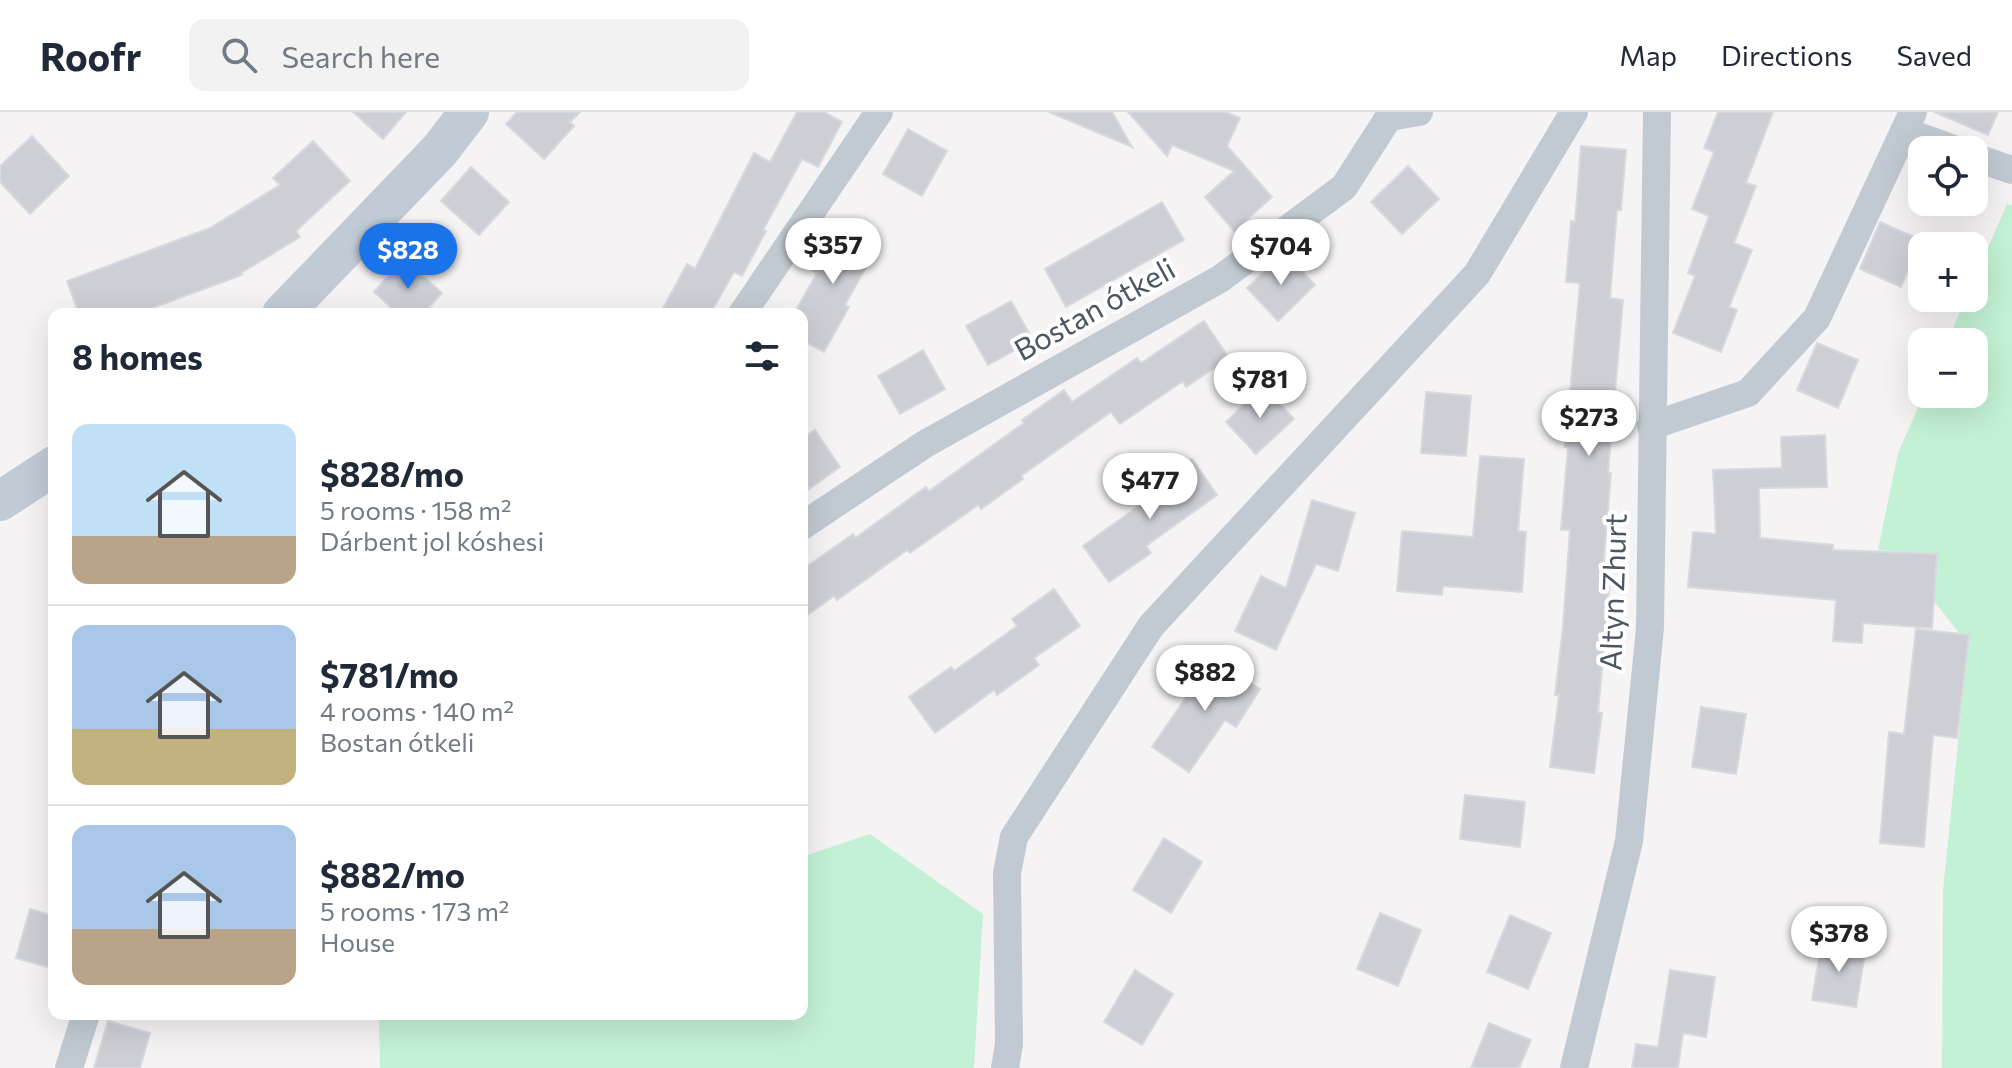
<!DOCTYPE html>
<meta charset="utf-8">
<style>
:root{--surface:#fff;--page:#f2f2f3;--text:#1f2937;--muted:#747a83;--line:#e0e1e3;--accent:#1a73e8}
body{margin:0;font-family:Commissioner,sans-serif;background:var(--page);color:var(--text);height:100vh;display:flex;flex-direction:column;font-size:30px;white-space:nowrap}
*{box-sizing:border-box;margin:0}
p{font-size:26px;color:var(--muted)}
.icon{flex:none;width:44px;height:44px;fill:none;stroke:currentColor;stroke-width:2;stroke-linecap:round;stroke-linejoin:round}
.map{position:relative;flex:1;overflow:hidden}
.sheet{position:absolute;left:48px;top:196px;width:760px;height:712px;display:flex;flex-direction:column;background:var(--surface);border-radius:16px;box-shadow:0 8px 32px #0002}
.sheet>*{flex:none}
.buttons{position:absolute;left:1908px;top:24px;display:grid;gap:16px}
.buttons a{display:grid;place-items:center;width:80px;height:80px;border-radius:16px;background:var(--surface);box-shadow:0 8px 32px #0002;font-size:40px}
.price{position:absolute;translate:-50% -68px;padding:0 18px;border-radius:28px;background:#fff;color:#222;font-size:26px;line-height:52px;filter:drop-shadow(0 2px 4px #0008)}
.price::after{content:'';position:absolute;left:50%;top:48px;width:24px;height:18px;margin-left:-12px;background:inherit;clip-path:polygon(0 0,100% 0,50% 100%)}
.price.current{background:var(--accent);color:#fff}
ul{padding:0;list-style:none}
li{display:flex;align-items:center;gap:24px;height:200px;padding:0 24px}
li+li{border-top:2px solid var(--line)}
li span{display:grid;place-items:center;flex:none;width:224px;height:160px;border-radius:16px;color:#555}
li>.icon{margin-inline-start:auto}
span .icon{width:96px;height:96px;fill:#fffc;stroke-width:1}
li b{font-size:34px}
h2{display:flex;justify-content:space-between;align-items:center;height:96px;padding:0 24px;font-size:34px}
header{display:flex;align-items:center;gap:48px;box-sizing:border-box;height:112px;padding:0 40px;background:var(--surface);border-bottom:2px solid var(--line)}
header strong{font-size:38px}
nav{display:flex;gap:44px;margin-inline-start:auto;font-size:28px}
.search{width:560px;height:72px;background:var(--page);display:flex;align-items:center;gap:20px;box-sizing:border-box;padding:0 28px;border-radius:16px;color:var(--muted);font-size:30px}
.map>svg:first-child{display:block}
.green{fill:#c3f1d5}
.building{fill:#cdcfd5;stroke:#d7d9de;stroke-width:2}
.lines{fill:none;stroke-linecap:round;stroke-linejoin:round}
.street{stroke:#c1cad2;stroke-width:28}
.secondary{stroke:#c1cbd6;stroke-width:40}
.labels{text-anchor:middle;stroke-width:8;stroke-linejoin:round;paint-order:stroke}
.street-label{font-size:30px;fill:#4a5661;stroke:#fff}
</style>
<header>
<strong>Roofr</strong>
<div class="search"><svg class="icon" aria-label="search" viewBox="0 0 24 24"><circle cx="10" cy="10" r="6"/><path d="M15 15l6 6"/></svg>Search here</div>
<nav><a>Map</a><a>Directions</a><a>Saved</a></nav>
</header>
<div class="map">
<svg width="2012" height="956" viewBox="0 0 2012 956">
<rect width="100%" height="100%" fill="#f5f3f3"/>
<g class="green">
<path d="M2007,92L2012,93V956H1942L1943,778L1969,524L1960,522L1933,488L1936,442L1878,438L1898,341L1924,282H1974V230H1947L1966,186H1974V168Z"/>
<path d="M870,722L983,802L974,956H380L379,902H802V745Z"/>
</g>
<g class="building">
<path d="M353,0H406L383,27Z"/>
<path d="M517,0H580L570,10L574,14L544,47L506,12Z"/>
<path d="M797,0H824L842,10L818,55L802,47L763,118L766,119L742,164L734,160L710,202H660L687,152L695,157L754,41L770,50Z"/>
<path d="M1049,0H1112L1132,35Z"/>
<path d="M1128,0H1226L1240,6L1227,34L1272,85L1234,119L1205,85L1234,59L1172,33L1167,44Z"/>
<path d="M1718,0H1773L1746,71L1756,74L1734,131L1752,138L1729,195L1737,198L1721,240L1673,221L1695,164L1688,161L1709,104L1692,97L1714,40L1704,36Z"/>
<path d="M1934,0H1998L1988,23Z"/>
<path d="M908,17L947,39L922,84L883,62Z"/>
<path d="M32,24L69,64L30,102L0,70V54Z"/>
<path d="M313,29L350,69L296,119L300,125L241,161L242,163L136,202H79L67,169L210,116L280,73L273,66Z"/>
<path d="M1581,34L1626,38L1621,98H1617L1610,186L1623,188L1608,361H1611L1603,458L1611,459L1598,600L1602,601L1594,661L1550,655L1559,583H1555L1563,515L1570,418H1561L1568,335H1565L1580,171L1566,170L1571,109L1575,110Z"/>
<path d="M1408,54L1439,87L1402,122L1371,90Z"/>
<path d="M471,55L509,90L479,123L441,89Z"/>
<path d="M1162,90L1184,128L1066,195L1045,157Z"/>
<path d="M1880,110L1921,128L1901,175L1860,157Z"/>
<path d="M837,113L877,135L845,193L849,195L824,240L802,228V202H794L817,161L813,159Z"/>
<path d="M1284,141L1315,173L1278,209L1247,176Z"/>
<path d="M404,147L442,181L423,202H398L374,180Z"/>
<path d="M1011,189L1033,228L988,253L966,214Z"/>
<path d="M1204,209L1229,246L1186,275L1183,269L1120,312L1111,300L1021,364L1023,367L981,397L978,393L910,441L907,438L837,488L834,484L802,507V458L853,422L855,426L926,375L929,379L1024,311L1022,308L1064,278L1072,290L1137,246L1141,251Z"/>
<path d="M1817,231L1858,248L1838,296L1797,278Z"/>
<path d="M923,238L945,277L900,302L878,264Z"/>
<path d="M1263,274L1294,307L1256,342L1226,310Z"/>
<path d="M1426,280L1471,284L1466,344L1421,341Z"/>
<path d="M815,318L840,355L802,382V327Z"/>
<path d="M1825,323L1827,375L1759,376L1760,426L1833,433V438L1937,442L1932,516L1863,511L1862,531L1833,529L1836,488L1688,475L1693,420L1716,422L1713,358L1782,356L1781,325Z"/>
<path d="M1480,344L1524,347L1518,419L1526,420L1522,480L1443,474L1442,483L1397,479L1402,419L1473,425Z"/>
<path d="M1192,347L1217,383L1146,434L1151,441L1109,470L1083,434L1154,383L1150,377Z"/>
<path d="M1312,388L1355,401L1338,459L1316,452L1276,538L1235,519L1261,464L1286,476Z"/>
<path d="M1054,477L1080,514L1034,546L1039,553L997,583L994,578L935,621L909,585L951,555L954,559L1017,514L1012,507Z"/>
<path d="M1916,517L1969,523L1957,626L1933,623L1924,735L1880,731L1889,620L1904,622Z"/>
<path d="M1209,545L1260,577L1236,615L1225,608L1189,660L1152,635L1187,584L1185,583Z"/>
<path d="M1701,595L1746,602L1736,662L1692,655Z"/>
<path d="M1465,683L1525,690L1520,735L1460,727Z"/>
<path d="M1164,726L1202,750L1171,801L1133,778Z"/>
<path d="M30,797L54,804V857L16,846Z"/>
<path d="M1380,801L1421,818L1398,874L1357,857Z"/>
<path d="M1510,803L1551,821L1528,877L1487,860Z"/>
<path d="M1822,828L1866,835L1856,895L1812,888Z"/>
<path d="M1135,858L1173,882L1142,933L1104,910Z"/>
<path d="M1670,858L1715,865L1706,925L1683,921L1678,956H1632L1636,932L1658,935Z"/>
<path d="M108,909L150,921L140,956H94Z"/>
<path d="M1489,911L1531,928L1519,956H1471Z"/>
</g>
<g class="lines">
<g class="street">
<path d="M1904,19L1956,38"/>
<path d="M1974,45L2012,58"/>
<path d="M742,202L879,0"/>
<path d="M1651,314L1748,281L1817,206L1913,0"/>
<path d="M802,414L925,332L1220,167L1344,75L1389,5L1419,0"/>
<path d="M69,956L86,902"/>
<path d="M1005,956L1009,932L1007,761L1014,725L1151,514L1477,162L1574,0"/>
<path d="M1574,956L1629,729L1650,516L1657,0"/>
</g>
<g class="secondary">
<path d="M282,202L440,38L469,0"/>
<path d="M0,389L54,354"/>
</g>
</g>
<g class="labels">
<g class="street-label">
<text transform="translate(1095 198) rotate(-29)" y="10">Bostan ótkeli</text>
<text transform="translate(1614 480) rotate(-88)" y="10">Altyn Zhurt</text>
</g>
</g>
</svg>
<div class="buttons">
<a><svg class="icon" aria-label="locate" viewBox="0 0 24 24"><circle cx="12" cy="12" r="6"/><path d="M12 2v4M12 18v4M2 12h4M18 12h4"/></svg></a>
<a>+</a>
<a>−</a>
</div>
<b class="price" style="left:833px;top:174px">$357</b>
<b class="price" style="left:1281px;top:175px">$704</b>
<b class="price current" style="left:408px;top:179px">$828</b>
<b class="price" style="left:1260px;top:308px">$781</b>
<b class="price" style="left:1589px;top:346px">$273</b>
<b class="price" style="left:1150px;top:409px">$477</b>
<b class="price" style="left:1205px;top:601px">$882</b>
<b class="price" style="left:1839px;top:862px">$378</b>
<section class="sheet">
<h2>8 homes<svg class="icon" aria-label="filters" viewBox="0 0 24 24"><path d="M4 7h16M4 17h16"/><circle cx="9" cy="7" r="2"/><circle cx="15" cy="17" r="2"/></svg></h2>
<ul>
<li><span style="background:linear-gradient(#bfe0f5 70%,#b9a48a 0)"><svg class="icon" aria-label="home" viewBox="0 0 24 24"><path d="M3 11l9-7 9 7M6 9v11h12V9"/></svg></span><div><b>$828/mo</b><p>5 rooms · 158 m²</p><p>Dárbent jol kóshesi</p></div></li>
<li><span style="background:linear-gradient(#a9c7e8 65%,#c2b280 0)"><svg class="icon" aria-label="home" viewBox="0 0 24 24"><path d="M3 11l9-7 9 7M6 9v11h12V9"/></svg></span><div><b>$781/mo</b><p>4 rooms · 140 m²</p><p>Bostan ótkeli</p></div></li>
<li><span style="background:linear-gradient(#a9c7e8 65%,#b9a48a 0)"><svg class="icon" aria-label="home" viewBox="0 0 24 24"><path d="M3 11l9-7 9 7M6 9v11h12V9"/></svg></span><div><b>$882/mo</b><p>5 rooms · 173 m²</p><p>House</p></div></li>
</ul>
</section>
</div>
